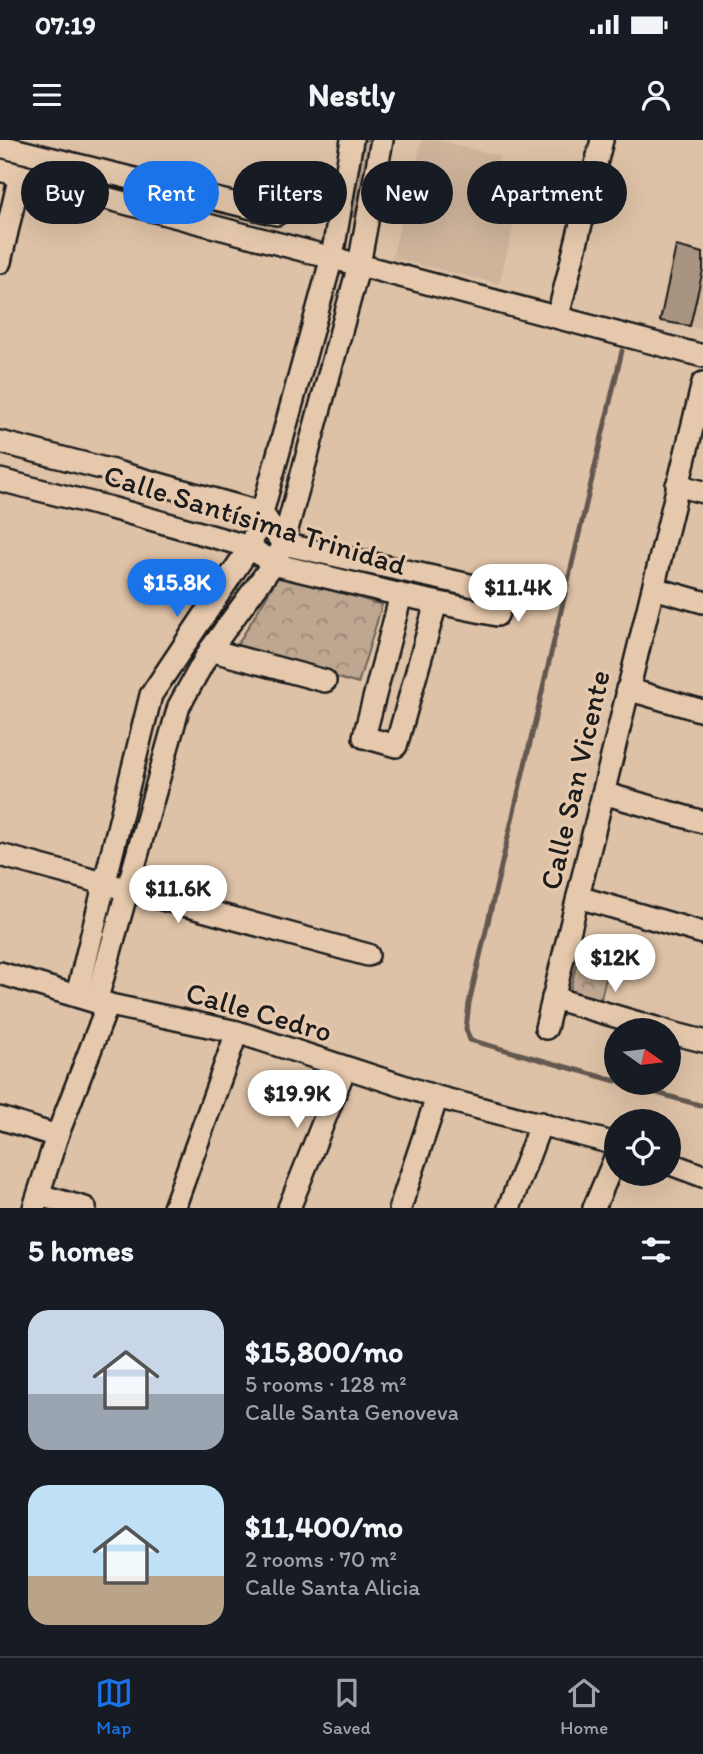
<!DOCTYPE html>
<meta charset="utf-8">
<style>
:root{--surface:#171b24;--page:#242831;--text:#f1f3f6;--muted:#9ea1a6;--line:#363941;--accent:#1a73e8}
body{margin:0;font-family:Itim,sans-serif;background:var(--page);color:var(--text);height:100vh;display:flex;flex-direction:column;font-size:26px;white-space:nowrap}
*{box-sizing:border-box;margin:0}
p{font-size:23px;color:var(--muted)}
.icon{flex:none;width:38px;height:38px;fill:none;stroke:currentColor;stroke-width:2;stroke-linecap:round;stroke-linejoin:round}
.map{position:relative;height:1068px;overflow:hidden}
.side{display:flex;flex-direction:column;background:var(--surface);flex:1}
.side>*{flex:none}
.banner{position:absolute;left:21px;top:21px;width:662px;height:63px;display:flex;gap:14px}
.needle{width:46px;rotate:104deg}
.fabs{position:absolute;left:604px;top:878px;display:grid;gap:14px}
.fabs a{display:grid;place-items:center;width:77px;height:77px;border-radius:50%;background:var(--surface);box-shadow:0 7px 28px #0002;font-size:35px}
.price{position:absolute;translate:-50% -60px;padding:0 16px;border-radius:24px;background:#fff;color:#222;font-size:23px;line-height:46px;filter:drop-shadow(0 2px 4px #0008)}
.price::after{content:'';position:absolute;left:50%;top:42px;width:21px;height:16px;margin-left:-10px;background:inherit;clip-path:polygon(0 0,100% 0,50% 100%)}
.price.selected{background:var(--accent);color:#fff}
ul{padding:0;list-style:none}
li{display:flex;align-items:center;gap:21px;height:175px;padding:0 28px}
li span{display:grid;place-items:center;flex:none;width:196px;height:140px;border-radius:21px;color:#555}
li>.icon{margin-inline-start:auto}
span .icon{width:84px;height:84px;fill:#fffc;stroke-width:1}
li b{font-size:30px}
h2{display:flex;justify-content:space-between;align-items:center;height:84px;padding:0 28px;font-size:30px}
.tag{padding:0 24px;border-radius:32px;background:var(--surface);box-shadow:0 7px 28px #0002;font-size:24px;line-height:63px}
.tag.selected{background:var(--accent);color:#fff}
.status{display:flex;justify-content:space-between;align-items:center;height:49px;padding:0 35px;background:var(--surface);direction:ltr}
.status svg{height:19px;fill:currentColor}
header{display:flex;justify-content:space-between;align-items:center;height:91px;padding:0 28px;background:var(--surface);font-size:32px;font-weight:700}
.tab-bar{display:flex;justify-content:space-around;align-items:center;height:98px;border-top:2px solid var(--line);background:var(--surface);font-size:19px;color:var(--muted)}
.tab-bar a{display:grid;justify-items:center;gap:4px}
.tab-bar .selected{color:var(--accent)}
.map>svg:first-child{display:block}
.built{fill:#ceb49b}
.park{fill:url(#park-crowns);stroke:#6d6256;stroke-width:2}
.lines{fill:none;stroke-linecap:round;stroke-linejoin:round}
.stream{stroke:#645950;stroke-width:5}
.building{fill:#a89480;stroke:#1c1c1c;stroke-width:2}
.minor-casing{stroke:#1c1c1c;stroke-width:26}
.minor{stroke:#e6c9ad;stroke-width:21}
.labels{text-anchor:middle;stroke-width:6;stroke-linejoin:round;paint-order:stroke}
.street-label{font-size:30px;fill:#1c1c1c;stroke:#e6c9ad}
</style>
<div class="status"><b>07:19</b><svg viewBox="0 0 49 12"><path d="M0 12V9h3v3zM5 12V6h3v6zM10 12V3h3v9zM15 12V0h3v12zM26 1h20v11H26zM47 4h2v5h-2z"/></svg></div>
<header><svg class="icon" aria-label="menu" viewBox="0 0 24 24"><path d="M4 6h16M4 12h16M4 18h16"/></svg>Nestly<svg class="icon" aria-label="person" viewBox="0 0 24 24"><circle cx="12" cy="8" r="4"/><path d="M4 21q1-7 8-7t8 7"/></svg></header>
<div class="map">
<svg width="703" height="1068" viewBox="0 0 703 1068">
<defs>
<pattern id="park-crowns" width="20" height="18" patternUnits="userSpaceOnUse" patternTransform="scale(1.75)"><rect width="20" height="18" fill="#bea790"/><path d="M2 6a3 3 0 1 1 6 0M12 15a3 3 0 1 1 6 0" fill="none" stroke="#9a8775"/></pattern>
</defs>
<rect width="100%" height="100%" fill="#dec2a7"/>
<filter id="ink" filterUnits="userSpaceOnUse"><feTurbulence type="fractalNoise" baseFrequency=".0143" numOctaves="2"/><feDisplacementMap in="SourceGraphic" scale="14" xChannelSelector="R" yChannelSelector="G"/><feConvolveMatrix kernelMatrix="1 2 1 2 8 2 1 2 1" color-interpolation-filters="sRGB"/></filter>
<g filter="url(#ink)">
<g class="built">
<path d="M422,0H438L499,16L493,42L523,50L499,144L392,118Z"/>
<path d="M703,130V190L690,186Z"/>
</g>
<g class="park">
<path d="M361,0H370L356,77L346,75Z"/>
<path d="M280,434L382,465L358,544L236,507Z"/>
<path d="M581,805L612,812L601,859L570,851Z"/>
</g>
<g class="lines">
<g class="stream">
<path d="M616,941L470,900L466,889L469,863L622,211"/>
<path d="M622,943L703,966"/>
</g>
</g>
<path class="building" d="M676,106L703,113V130L690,186L660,181Z"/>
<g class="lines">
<defs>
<g id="minor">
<path d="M0,6L277,74"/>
<path d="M0,30L703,216"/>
<path d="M0,122L20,35"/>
<path d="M558,176L602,0"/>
<path d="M0,302L113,331L262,373L283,404L506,453L497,475L401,455L273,424L250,407L111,368L0,340"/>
<path d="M677,345L703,352"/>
<path d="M653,448L703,462"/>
<path d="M401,455L364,597L396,606L436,463"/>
<path d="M210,510L325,541"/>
<path d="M627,549L703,571"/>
<path d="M603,653L703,682"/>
<path d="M0,715L368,815"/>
<path d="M578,757L703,793"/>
<path d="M0,833L96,862L237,892L437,957L616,1004"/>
<path d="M77,855L151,555L250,407L262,373L332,117L352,0"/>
<path d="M553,858L666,891"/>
<path d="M96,862L179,566L210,510L273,424L283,404L359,125L382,0"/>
<path d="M546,888L703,243"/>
<path d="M668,892L703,901"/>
<path d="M0,978L57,996"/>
<path d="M668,1023L703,1036"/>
<path d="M39,1055L85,1068"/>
<path d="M34,1068L57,996L108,864"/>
<path d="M174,1068L237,892"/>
<path d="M289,1068L345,928"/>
<path d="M400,1068L437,957"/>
<path d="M509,1068L541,983"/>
<path d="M594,1068L616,1016"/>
</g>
</defs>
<use href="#minor" class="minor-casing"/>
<use href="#minor" class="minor"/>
</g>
</g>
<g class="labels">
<g class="street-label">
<text transform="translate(255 380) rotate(17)" y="10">Calle Santísima Trinidad</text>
<text transform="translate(575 640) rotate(-77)" y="10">Calle San Vicente</text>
<text transform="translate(259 872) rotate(16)" y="10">Calle Cedro</text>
</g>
</g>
</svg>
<div class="fabs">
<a><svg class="needle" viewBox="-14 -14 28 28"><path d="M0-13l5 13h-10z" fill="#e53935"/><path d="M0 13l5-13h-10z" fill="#9ea1a6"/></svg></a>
<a><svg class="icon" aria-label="locate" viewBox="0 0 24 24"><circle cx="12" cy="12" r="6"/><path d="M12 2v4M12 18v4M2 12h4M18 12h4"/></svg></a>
</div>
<b class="price selected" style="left:177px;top:479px">$15.8K</b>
<b class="price" style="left:518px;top:484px">$11.4K</b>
<b class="price" style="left:178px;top:785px">$11.6K</b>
<b class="price" style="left:615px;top:854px">$12K</b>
<b class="price" style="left:297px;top:990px">$19.9K</b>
<div class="banner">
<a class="tag">Buy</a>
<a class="tag selected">Rent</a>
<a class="tag">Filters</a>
<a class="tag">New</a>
<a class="tag">Apartment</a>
</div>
</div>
<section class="side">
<h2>5 homes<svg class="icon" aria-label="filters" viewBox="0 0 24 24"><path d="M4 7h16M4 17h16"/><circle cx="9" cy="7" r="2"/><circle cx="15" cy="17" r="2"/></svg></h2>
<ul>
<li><span style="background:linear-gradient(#c9d6e8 60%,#9aa5b1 0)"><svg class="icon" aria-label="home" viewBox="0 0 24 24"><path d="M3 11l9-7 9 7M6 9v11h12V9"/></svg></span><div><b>$15,800/mo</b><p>5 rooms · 128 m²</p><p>Calle Santa Genoveva</p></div></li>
<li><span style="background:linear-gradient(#bfe0f5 65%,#b9a48a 0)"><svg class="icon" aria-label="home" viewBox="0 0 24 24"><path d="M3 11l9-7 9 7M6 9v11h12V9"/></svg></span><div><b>$11,400/mo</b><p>2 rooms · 70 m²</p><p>Calle Santa Alicia</p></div></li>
</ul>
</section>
<nav class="tab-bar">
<a class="selected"><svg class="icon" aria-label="map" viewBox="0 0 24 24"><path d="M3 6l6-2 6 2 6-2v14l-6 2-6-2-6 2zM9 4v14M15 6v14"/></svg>Map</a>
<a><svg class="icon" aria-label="saved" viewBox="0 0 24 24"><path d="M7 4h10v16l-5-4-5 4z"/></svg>Saved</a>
<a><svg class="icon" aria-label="home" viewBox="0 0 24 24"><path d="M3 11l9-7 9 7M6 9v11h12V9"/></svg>Home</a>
</nav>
